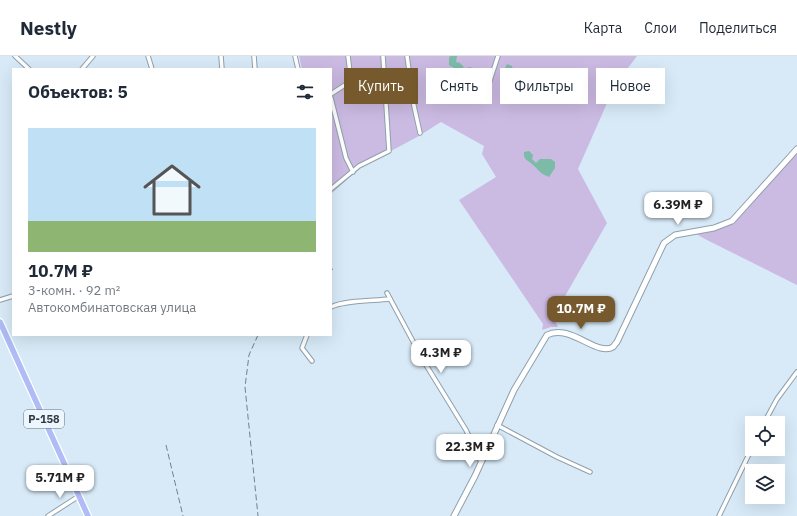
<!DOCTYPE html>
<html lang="ru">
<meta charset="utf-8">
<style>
:root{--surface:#fff;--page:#f6f6f7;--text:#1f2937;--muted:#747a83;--line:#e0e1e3;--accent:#76592d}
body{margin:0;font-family:"IBM Plex Sans",sans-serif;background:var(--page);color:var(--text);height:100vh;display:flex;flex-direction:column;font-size:15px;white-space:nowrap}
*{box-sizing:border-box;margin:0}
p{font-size:13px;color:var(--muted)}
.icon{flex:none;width:22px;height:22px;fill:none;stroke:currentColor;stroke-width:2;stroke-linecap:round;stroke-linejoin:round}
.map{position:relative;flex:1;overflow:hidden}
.details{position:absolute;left:12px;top:12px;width:320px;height:268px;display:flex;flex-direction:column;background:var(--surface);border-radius:0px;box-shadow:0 4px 16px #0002}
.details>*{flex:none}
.guide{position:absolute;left:344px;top:12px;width:380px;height:36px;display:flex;gap:8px}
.controls{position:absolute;left:745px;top:360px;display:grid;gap:8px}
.controls a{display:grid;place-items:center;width:40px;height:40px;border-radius:0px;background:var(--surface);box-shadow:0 4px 16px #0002;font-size:20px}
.price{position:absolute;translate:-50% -34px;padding:0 9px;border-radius:8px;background:#fff;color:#222;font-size:13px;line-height:26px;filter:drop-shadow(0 1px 2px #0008)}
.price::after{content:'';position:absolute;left:50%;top:24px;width:12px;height:9px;margin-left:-6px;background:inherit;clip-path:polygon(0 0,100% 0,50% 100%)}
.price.selected{background:var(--accent);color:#fff}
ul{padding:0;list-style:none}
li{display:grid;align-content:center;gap:8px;height:212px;padding:0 16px}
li+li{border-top:1px solid var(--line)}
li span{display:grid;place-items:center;height:124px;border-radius:0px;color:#555}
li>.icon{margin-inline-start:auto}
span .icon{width:72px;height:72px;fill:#fffc;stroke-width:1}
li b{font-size:17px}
h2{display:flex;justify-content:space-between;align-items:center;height:48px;padding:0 16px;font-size:17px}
.chip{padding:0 14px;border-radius:0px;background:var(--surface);box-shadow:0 4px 16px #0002;font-size:14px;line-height:36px}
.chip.selected{background:var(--accent);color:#fff}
header{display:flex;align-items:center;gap:24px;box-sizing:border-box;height:56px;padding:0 20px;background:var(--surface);border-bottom:1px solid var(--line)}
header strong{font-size:19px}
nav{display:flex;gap:22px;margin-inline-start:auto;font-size:14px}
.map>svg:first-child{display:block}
.green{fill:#cbbae2}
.water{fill:#7dbba9}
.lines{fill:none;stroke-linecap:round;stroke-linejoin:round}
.street-casing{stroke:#8fa0ac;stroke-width:5.5}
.secondary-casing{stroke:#8fa0ac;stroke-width:7}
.primary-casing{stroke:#fff;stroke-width:8}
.street{stroke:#fff;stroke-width:3.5}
.secondary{stroke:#fff;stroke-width:5}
.primary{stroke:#afbcf5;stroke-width:5.5}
.rail{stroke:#758089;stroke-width:1;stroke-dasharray:6 3;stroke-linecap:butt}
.labels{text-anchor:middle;stroke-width:3;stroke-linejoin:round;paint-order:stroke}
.shield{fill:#ebf6ff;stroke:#6a7278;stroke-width:1}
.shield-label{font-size:11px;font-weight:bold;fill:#32393e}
</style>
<header>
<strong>Nestly</strong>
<nav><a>Карта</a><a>Слои</a><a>Поделиться</a></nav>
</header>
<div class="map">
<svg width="797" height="460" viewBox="0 0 797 460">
<rect width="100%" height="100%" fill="#d8eaf8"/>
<g class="green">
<path d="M299,0H637L615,29L578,113L607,167L553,261L558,271H551L542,274L543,268L459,144L496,121L482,98L484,90L441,66L419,80L361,111L332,137L331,13H302Z"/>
<path d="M797,93V229L705,183L696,178L695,175L732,165Z"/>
</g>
<g class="water">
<path d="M450,0H457L456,6L460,7L464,11L461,13L454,12L449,9V2Z"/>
<path d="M507,8L512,10L514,17L517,23L512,24L502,20L501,13L505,12Z"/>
<path d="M468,11L479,13L489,20V26L477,25L469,21L467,14Z"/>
<path d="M529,95L533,99L532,103L536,107L540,103H551L555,106V112L549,121C538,116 541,116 533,109C528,104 523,104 524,96Z"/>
</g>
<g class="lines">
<defs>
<g id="street">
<path d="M15,0L29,13"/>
<path d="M148,0L152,13"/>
<path d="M221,0L222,13"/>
<path d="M254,0L255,13"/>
<path d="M295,0L298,13"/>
<path d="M407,0L414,50L420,77"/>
<path d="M82,13L93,0"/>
<path d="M331,38L351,25L348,0"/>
<path d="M485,40L498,0"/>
<path d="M331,42L346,102L353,116"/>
<path d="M331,133L359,110L389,95L383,0"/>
<path d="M387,237L423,304L466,374L481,406"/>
<path d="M0,244L13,240"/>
<path d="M331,251C346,244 373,245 390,243"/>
<path d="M307,279L302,292L312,305"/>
<path d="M764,367L777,343L797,316"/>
<path d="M497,369L557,401L590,416"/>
<path d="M48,460L79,440"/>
<path d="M719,460L752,392"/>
</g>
<path id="secondary" d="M454,460L475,420L514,334L547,279C570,267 597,301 613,291C614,290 615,288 617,286L664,187L675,179L714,172L732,165L797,93"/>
<path id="primary" d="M0,266L88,460"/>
</defs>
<use href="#street" class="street-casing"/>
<use href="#secondary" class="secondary-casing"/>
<use href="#primary" class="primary-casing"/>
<use href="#street" class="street"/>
<use href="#secondary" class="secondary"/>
<use href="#primary" class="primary"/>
<g class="rail">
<path d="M331,214L333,213"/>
<path d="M258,279L249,299L245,331L258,460"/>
<path d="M166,389L183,460"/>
</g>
</g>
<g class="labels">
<rect class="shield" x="24" y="354" width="40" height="18" rx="3"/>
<g class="shield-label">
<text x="44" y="367">Р-158</text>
</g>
</g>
</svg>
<div class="controls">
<a><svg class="icon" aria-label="locate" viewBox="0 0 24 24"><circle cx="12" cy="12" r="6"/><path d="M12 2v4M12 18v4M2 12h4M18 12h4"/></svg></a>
<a><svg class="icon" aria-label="layers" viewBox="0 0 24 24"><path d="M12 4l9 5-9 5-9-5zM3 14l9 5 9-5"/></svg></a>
</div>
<b class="price" style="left:678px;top:170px">6.39M ₽</b>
<b class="price selected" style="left:581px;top:274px">10.7M ₽</b>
<b class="price" style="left:441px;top:318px">4.3M ₽</b>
<b class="price" style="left:470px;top:412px">22.3M ₽</b>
<b class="price" style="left:60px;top:443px">5.71M ₽</b>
<div class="guide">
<a class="chip selected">Купить</a>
<a class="chip">Снять</a>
<a class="chip">Фильтры</a>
<a class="chip">Новое</a>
</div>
<section class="details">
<h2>Объектов: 5<svg class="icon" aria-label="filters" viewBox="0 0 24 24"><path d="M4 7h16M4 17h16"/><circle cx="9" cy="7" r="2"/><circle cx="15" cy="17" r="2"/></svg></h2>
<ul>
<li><span style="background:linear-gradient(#bfe0f5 75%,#8fb573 0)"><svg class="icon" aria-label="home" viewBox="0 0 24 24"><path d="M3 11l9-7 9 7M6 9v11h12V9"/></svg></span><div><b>10.7M ₽</b><p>3-комн. · 92 m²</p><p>Автокомбинатовская улица</p></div></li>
</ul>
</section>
</div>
